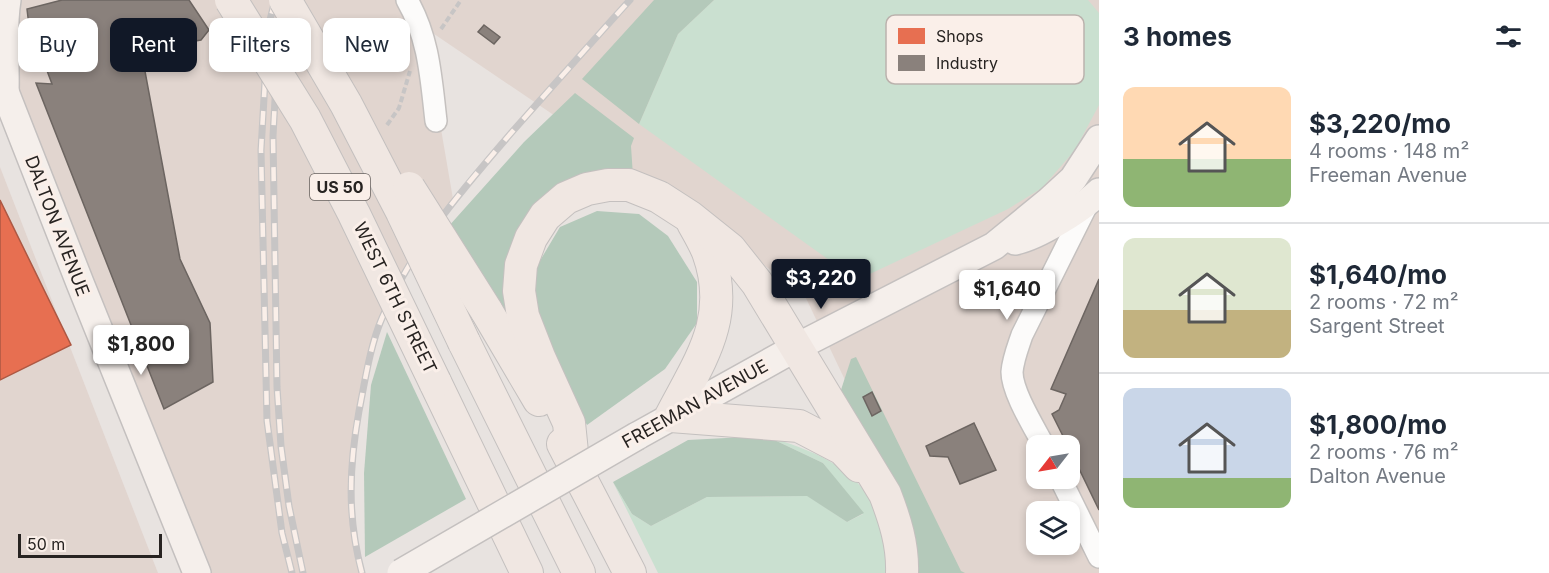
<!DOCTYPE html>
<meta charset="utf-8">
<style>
:root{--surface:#fff;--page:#f6f6f7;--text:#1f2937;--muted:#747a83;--line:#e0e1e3;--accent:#111827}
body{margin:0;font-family:Inter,sans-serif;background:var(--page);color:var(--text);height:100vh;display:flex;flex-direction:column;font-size:22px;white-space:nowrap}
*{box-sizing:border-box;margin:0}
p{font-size:20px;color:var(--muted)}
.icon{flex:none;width:33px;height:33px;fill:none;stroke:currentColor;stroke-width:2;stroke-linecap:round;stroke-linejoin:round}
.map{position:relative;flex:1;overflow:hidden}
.panel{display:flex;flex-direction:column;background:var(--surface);width:450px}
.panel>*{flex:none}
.top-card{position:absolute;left:18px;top:18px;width:570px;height:54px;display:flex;gap:12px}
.needle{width:39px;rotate:239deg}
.controls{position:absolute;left:1026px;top:435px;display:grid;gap:12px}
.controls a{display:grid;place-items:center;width:54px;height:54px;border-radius:12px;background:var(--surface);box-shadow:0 3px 9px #0003;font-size:30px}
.scale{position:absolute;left:18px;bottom:15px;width:144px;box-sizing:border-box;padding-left:6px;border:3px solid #272321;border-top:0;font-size:16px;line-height:21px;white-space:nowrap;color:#272321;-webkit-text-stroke:4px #faefe9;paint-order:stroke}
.price{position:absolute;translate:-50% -51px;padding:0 14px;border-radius:6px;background:#fff;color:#222;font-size:20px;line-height:39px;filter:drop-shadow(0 2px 3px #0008)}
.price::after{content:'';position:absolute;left:50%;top:36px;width:18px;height:14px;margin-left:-9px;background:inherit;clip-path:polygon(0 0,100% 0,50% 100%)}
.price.active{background:var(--accent);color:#fff}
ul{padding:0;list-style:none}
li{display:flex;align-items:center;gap:18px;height:150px;padding:0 24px}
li+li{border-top:2px solid var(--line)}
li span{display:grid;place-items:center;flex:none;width:168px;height:120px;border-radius:12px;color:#555}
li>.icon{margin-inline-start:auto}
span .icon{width:72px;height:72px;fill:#fffc;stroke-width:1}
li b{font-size:26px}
h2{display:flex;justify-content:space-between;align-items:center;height:72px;padding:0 24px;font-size:26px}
.chip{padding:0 21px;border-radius:12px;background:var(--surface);box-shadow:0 3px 9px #0003;font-size:21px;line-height:54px}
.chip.active{background:var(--accent);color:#fff}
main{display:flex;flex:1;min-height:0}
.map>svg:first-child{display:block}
.built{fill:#e1d5cf;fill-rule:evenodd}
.green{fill:#cae0d0}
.forest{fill:#b4c9ba}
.shops{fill:#e76f51;stroke:#ad5843;stroke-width:1.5}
.industry{fill:#8a817c;stroke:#6c6561;stroke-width:1.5}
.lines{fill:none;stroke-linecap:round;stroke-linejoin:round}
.minor-casing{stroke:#c5c1bf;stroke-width:24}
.major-casing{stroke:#c4c0bf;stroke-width:30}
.highway-casing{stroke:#c4c0bf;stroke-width:34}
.path{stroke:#c7c5c5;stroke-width:4;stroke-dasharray:6 3;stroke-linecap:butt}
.minor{stroke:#fcfbfa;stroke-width:21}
.major{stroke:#f5efeb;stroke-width:27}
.highway{stroke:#f0e7e2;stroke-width:32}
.rail-casing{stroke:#c7c5c5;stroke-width:7}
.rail{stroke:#faefe9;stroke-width:4.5;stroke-dasharray:14;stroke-linecap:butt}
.major-bridge-casing{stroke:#c4c0bf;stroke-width:30;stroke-linecap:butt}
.highway-bridge-casing{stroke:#c4c0bf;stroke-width:34;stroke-linecap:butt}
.major-bridge{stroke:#f5efeb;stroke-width:27}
.highway-bridge{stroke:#f0e7e2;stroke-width:32}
.labels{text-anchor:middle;stroke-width:6;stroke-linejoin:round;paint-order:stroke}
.shield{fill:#faefe9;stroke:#66605d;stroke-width:1.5}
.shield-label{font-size:16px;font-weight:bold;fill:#272321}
.street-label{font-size:18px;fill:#272321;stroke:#faefe9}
.key{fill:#faefe9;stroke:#bbb2ad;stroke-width:1.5}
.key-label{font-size:16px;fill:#272321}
</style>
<main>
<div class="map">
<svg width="1099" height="573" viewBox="0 0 1099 573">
<rect width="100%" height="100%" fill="#e8e3e0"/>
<g class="built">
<path d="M0,0H1099V573H937L804,294L589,139L412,19L441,129L453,199L417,251L382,319L366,376L355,432L350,498L353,541L362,573H197L0,79ZM1036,446H1070V478H1036ZM1036,512H1070V544H1036Z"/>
<path d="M0,167L158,573H0Z"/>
</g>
<g class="green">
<path d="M714,0H1088L1099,13V105L1075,150L1042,188L1008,209L857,280L639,124L678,34Z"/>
<path d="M766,436C811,450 858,466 878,514C885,532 888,554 893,573H658L613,482L632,514L651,526L707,497L808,496L847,522L863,514L823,463Z"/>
</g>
<g class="forest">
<path d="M654,0H714L678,34L639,124L582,79Z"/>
<path d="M575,93L634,138L631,146L633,176L562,189L513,329L448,227L524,142Z"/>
<path d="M597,211L639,214L668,236L697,282V323L665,369L587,425L554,364L530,303L538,264L560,227Z"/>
<path d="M387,332L466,499L365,557L364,473L371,385Z"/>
<path d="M856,357L961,571L965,573H915L840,393L851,359Z"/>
<path d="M766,436L823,463L864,513L847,522L807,496L707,497L651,526L632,514L613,482L688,440Z"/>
</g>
<path class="shops" d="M0,200L71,345L0,380Z"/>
<g class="industry">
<path d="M189,0L209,30L201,40L141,50L180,259L210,323L213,382L164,409L36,83L52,84L46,68L34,67L27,9L62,0Z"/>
<path d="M484,25L500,37L494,44L478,32Z"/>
<path d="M1099,279V510L1070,450V446H1068L1052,414L1059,410L1066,394L1051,389Z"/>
<path d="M872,392L881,411L872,416L863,397Z"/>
<path d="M974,423L996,470L960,484L948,457L930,456L926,446Z"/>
</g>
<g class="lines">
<defs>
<g id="minor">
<path d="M407,0C429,38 431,78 436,121"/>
<path d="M1044,446C1034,427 1012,392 1012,372C1013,359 1018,347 1022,335L1088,203"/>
<path d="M1060,478L1099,557"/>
</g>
<g id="major">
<path d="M0,79L80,283L197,573"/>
<path d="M5,92C6,62 2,30 7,0"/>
<path d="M1015,241C1039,236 1081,209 1099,192"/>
<path d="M637,436L797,347L994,246L1049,201L1073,179L1099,139"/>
</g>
<g id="highway">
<path d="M693,223C698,232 704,242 708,252C732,318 700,360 671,416L799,426L843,449L859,466"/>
<path d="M486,310L539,400"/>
<path d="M464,342L579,573"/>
<path d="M435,382L527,573"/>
<path d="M563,444L630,573"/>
<path d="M573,462L569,423L539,357L523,316L519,291L521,265L531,238L545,216L566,198L587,189L608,185H629L659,197L690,217L730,249L757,283L885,494C895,520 903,545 902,573"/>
</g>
</defs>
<use href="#minor" class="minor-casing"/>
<use href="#major" class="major-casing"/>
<use href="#highway" class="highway-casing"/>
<g class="path">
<path d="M441,29L461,0"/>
<path d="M387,125L399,108L410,71"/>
</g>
<use href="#minor" class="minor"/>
<use href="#major" class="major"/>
<use href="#highway" class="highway"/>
<defs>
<g id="rail">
<path d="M275,0L268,28L261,150L267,421L282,533L292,573"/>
<path d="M286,0L278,45L273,136L277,387L281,446L289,506L303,573"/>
<path d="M362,573C347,517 349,467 359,411C365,381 370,346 382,318C413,246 461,191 512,132C551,88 590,44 630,0"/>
</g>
</defs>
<use href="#rail" class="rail-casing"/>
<use href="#rail" class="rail"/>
<defs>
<path id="major-bridge" d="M401,573L637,436"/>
<g id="highway-bridge">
<path d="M231,0L305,119L354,214L435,382"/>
<path d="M285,0L346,104L402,212L464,342"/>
<path d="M409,188L486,310"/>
</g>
</defs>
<use href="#major-bridge" class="major-bridge-casing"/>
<use href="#highway-bridge" class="highway-bridge-casing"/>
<use href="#major-bridge" class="major-bridge"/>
<use href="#highway-bridge" class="highway-bridge"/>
</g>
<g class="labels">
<rect class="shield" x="310" y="174" width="60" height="26" rx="4.5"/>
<g class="shield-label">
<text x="340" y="193">US 50</text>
</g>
<g class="street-label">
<text transform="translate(57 226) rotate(69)" y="6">DALTON AVENUE</text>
<text transform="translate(395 298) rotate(64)" y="6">WEST 6TH STREET</text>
<text transform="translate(695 404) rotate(-29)" y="6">FREEMAN AVENUE</text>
</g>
</g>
<rect x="886" y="15" width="198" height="69" rx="9" class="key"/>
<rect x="898" y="28" width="27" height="16" fill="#e76f51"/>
<rect x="898" y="55" width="27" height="16" fill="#8a817c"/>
<g class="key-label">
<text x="936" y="42">Shops</text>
<text x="936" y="69">Industry</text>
</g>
</svg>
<div class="controls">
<a><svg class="needle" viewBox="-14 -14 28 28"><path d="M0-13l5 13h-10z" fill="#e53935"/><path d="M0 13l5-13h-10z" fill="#747a83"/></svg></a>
<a><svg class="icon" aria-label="layers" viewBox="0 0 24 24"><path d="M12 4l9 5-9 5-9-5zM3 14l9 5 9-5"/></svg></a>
</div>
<div class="scale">50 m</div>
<b class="price active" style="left:821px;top:310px">$3,220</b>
<b class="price" style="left:1007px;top:321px">$1,640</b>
<b class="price" style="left:141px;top:376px">$1,800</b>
<div class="top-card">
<a class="chip">Buy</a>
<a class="chip active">Rent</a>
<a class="chip">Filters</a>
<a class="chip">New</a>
</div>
</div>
<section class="panel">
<h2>3 homes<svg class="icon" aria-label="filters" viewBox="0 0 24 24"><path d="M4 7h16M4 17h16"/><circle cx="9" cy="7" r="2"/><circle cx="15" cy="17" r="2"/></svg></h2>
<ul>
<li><span style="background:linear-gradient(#ffd9b3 60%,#8fb573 0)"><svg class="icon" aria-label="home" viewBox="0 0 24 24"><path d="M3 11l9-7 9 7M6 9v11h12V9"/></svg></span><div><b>$3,220/mo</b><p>4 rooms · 148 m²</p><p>Freeman Avenue</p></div></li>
<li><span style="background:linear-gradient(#dfe7d0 60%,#c2b280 0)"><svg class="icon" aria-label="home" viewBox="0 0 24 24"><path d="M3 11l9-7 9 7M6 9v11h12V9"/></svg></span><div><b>$1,640/mo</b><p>2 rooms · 72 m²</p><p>Sargent Street</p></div></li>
<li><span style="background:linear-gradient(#c9d6e8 75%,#8fb573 0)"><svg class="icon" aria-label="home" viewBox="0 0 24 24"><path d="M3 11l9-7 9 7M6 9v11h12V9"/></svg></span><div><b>$1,800/mo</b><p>2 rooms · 76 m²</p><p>Dalton Avenue</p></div></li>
</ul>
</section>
</main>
